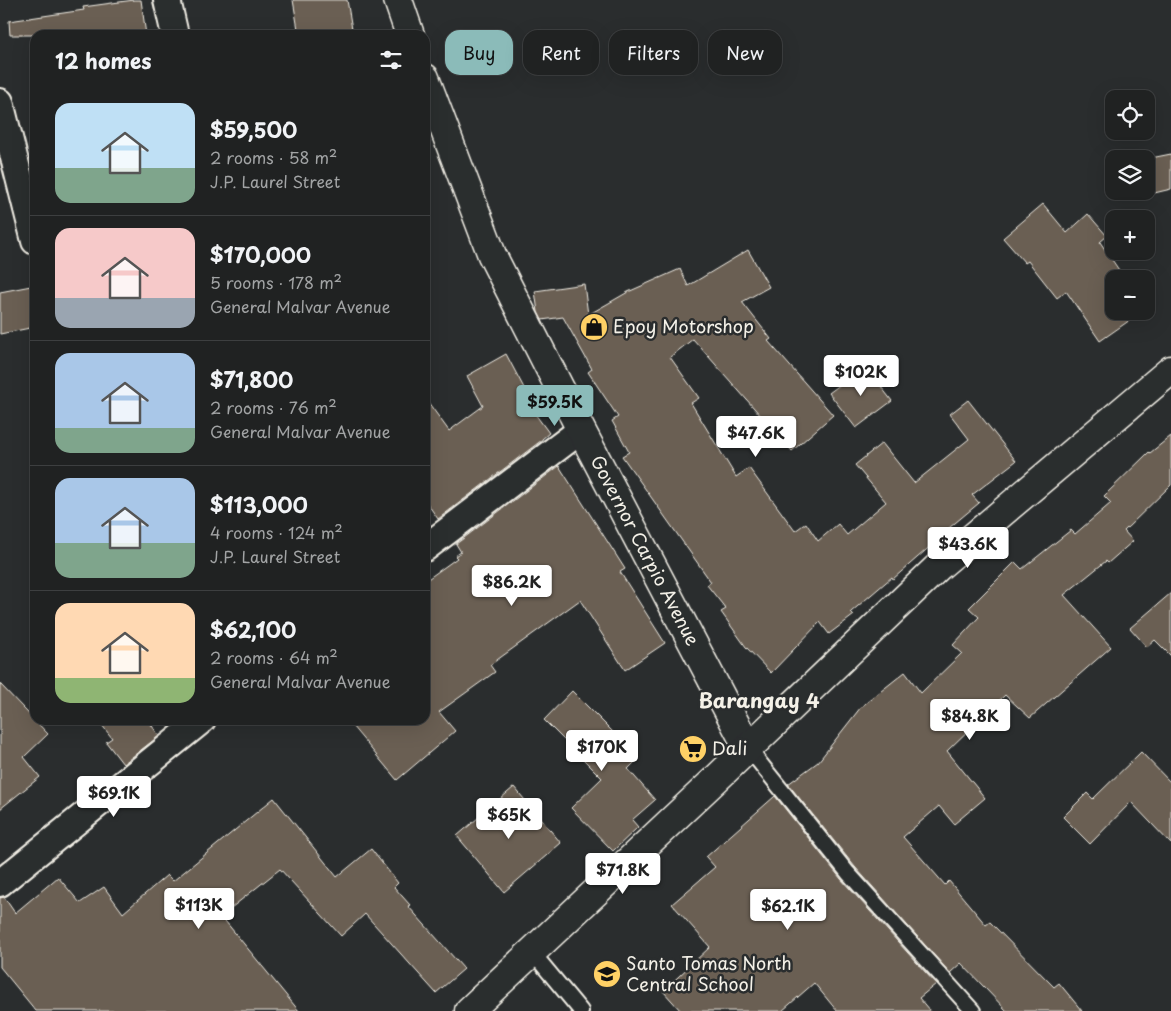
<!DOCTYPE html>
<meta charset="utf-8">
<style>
:root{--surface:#202222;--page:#2d2f2f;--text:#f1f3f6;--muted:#a2a4a5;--line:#3d3f40;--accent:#8bbbb9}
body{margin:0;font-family:"Playpen Sans",sans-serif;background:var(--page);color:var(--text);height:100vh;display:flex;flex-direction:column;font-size:19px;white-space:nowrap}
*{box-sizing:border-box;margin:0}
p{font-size:16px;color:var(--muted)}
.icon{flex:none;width:28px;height:28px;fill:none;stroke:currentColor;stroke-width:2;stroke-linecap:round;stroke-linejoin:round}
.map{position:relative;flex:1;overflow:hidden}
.details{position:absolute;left:30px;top:30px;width:400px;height:695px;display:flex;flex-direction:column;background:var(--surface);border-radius:15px;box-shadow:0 5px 20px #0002,0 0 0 1px var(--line)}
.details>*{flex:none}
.hud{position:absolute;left:445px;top:30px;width:475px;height:45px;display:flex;gap:10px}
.tools{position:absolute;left:1105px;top:90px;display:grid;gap:10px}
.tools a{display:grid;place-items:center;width:50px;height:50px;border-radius:10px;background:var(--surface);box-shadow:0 5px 20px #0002,0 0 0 1px var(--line);font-size:25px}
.price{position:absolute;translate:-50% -42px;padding:0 11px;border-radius:5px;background:#fff;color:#222;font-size:16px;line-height:32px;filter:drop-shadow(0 1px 2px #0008)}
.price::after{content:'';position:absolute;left:50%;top:30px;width:15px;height:11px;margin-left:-8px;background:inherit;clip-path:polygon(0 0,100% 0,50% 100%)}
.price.active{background:var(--accent);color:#111}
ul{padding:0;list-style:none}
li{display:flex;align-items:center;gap:15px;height:125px;padding:0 25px}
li+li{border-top:1px solid var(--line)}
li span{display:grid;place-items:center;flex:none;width:140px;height:100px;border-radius:15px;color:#555}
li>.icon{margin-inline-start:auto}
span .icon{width:60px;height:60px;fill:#fffc;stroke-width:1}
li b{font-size:21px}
h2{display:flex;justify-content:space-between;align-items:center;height:60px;padding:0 25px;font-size:21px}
.tag{padding:0 18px;border-radius:15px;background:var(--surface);box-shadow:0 5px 20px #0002,0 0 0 1px var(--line);font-size:18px;line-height:45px}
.tag.active{background:var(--accent);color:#111}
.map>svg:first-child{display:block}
.building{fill:#6b5e52;stroke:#f4f1e8}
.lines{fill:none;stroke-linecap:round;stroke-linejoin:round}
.service-casing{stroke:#f4f1e8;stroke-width:18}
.minor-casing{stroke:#f4f1e8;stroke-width:30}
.secondary-casing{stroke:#f4f1e8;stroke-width:31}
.service{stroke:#2a2d2e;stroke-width:14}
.minor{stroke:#2a2d2e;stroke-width:26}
.secondary{stroke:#2a2d2e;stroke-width:28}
.labels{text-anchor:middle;stroke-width:5;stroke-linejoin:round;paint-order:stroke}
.poi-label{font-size:18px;fill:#f4f1e8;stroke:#2a2d2e;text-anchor:start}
.street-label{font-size:18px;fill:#f4f1e8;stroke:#2a2d2e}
.quarter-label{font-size:20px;font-weight:bold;fill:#f4f1e8;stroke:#2a2d2e}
</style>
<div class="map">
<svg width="1171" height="1011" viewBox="0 0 1171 1011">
<rect width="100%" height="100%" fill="#2a2d2e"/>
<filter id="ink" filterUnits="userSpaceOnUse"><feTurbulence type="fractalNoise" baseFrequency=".02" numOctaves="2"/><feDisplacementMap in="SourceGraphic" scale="10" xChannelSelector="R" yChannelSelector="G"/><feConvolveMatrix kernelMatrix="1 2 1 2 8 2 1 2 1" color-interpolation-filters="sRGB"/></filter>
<g filter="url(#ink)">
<g class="building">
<path d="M134,0H141L146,35H10L9,21L84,10L83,7Z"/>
<path d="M293,0H347L353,35H299Z"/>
<path d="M1171,154V189L1146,195V159Z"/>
<path d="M1043,204L1067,233L1088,214L1107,236L1100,242L1125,279H1114V311H1143L1100,341L1066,291L1057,298L1028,261L1025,263L1003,238Z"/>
<path d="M748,250L769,287L742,302L771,339L768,341L833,415L792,451L693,339L670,357L699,398L691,403L736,477L749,468L795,531L806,523L818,541L838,524L847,535L886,502L855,465L882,443L914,483L969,439L950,414L968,400L1016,461L972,495L979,503L949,528L950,529L893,579L892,577L851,612L854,615L829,634L820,622L771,673L746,647L721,612L726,609L707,585L711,582L622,456L629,452L612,421L618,417L588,372L592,369L563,317L542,320L538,312L535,291L584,284L588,315L628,292L680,269L688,286Z"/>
<path d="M31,286L35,307V327L0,334V292Z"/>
<path d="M506,354L533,405L530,407L549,433L542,439V440L438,519L425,500V398L449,431L483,406L467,376Z"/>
<path d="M865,366L892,401L856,428L829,393Z"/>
<path d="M1171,436V485L1124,531L1133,541L1108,563L1106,561L1064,595L1111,647L1030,718L1005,695L947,751L985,798L954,824L939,806L903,837L945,885L949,881L986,925L990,922L1054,987L1059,983L1082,1011H1007L961,963L950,973L855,867L788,784L818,762L861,707L905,672L921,693L962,653L953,645L979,617L969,608L1015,562L1022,569L1071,530L1075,534L1111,503L1104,496L1149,452L1150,453Z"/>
<path d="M559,466L625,569L620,572L665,643L625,670L580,600L490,665L495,672L439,712L455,731L397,780L347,720H425V581L457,558L455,556L461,552L456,544Z"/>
<path d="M1171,593V656L1155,640L1147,647L1130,628Z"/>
<path d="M0,684L48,734L24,757L40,777L0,809Z"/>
<path d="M572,691L639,758L628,769L655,800L632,820L638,827L613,851L571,808L602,778L544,720Z"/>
<path d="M98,720H148L159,736L123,764L106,742L112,738Z"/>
<path d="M1141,752L1171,783V844L1131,802L1090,844L1063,817L1087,793L1093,799Z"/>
<path d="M514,787L561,843L504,892L457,836Z"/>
<path d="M775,796L841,879L936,984L919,998L930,1011H837L814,983L782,1011H681L663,991L710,947L672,904L715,867L706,857Z"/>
<path d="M274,798L337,877L371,849L398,883L394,887L410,905L408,906L464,969L436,993L365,914L341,936L280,869L221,916L299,1011H36L0,967V898L4,897L15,913L58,877L80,903L104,887L123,913L167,875L173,881Z"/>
</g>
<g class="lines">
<defs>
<g id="service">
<path d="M748,748L848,873L973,1011"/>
<path d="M532,952L581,1011"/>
</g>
<g id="minor">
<path d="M167,0L175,35"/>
<path d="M0,102L35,241"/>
<path d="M425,548L581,430"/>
<path d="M0,883L202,720"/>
</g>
<g id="secondary">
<path d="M398,0L410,35"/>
<path id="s1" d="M425,78L492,255L581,430L748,748"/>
<path d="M469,1011L716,779L939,566L1171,370"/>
</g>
</defs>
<use href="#service" class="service-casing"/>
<use href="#minor" class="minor-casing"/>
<use href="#secondary" class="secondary-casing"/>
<use href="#service" class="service"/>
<use href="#minor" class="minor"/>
<use href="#secondary" class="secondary"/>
</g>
</g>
<defs>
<symbol id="shop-disc" viewBox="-11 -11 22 22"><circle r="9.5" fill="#ffd166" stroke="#2a2d2e"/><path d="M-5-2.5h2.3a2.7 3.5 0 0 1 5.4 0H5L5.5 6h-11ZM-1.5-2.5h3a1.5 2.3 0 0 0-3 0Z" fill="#111"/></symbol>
<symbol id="supermarket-disc" viewBox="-11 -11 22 22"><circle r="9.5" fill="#ffd166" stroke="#2a2d2e"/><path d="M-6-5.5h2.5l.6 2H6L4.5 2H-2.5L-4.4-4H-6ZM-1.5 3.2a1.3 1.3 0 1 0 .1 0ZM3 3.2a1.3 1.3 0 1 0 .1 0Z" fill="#111"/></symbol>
<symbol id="school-disc" viewBox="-11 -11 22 22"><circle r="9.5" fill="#ffd166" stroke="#2a2d2e"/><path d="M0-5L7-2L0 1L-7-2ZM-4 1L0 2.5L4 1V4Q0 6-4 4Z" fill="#111"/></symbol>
</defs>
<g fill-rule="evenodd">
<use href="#shop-disc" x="578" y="311" width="32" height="32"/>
<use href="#supermarket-disc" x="677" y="733" width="32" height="32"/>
<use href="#school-disc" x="591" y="958" width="32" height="32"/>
</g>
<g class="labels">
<g class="poi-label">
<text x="613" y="333">Epoy Motorshop</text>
<text x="712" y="755">Dali</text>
<text x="626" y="970">Santo Tomas North<tspan x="626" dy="21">Central School</tspan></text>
</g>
<g class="street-label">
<text dy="6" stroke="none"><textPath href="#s1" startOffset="522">Governor Carpio Avenue</textPath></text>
</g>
<g class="quarter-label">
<text x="759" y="708">Barangay 4</text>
</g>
</g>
</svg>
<div class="tools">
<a><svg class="icon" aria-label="locate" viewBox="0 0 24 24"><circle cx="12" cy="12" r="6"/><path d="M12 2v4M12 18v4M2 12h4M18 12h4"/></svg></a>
<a><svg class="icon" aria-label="layers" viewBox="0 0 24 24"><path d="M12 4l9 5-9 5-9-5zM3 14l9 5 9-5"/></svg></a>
<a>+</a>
<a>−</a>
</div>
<b class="price" style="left:861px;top:397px">$102K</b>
<b class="price active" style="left:555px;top:427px">$59.5K</b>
<b class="price" style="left:756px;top:458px">$47.6K</b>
<b class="price" style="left:968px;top:569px">$43.6K</b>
<b class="price" style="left:512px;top:607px">$86.2K</b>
<b class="price" style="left:970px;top:741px">$84.8K</b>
<b class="price" style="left:602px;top:772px">$170K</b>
<b class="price" style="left:114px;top:818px">$69.1K</b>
<b class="price" style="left:509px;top:840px">$65K</b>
<b class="price" style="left:623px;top:895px">$71.8K</b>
<b class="price" style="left:199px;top:930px">$113K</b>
<b class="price" style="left:788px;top:931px">$62.1K</b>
<div class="hud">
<a class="tag active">Buy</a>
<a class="tag">Rent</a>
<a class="tag">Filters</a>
<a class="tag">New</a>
</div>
<section class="details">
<h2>12 homes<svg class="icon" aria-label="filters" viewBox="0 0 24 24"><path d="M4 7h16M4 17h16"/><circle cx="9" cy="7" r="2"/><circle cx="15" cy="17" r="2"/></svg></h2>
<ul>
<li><span style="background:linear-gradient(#bfe0f5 65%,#7fa58c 0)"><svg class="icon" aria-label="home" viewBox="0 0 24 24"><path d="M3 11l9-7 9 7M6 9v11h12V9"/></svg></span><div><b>$59,500</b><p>2 rooms · 58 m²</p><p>J.P. Laurel Street</p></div></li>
<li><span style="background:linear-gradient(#f6c9c9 70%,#9aa5b1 0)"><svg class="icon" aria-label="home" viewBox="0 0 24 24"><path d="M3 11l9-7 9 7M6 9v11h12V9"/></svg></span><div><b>$170,000</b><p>5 rooms · 178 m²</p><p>General Malvar Avenue</p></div></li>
<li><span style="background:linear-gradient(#a9c7e8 75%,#7fa58c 0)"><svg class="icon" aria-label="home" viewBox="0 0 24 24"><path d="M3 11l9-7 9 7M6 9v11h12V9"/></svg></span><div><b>$71,800</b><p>2 rooms · 76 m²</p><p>General Malvar Avenue</p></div></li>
<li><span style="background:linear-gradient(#a9c7e8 65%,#7fa58c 0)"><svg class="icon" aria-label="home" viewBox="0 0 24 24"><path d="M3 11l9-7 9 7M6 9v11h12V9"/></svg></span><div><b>$113,000</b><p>4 rooms · 124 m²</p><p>J.P. Laurel Street</p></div></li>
<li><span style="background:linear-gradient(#ffd9b3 75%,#8fb573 0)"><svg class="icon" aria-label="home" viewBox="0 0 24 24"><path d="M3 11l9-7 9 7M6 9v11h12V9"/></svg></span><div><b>$62,100</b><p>2 rooms · 64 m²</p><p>General Malvar Avenue</p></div></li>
</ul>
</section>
</div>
